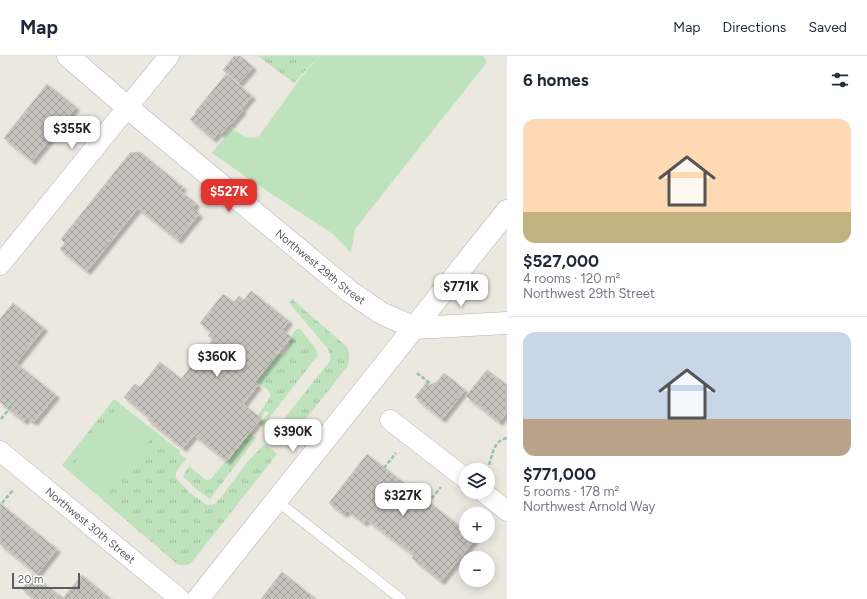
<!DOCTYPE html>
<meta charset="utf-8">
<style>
:root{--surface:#fff;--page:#f6f6f7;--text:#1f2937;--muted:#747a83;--line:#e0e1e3;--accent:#e13630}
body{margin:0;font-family:Figtree,sans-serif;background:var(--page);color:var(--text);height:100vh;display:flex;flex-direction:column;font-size:15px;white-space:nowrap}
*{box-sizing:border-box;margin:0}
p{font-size:13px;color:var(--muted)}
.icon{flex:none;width:22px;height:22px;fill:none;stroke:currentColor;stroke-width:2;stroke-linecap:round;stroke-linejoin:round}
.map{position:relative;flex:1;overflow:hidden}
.drawer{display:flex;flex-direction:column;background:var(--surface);width:360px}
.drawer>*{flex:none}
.buttons{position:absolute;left:459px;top:407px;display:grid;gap:8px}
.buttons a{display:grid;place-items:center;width:36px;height:36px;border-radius:50%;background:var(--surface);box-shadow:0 2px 10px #0003;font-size:20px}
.scale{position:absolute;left:12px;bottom:10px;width:68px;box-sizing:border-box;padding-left:4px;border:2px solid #595c60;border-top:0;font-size:11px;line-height:14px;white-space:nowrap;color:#595c60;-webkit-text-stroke:3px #fff;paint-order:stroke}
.price{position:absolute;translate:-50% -34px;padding:0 9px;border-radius:8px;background:#fff;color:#222;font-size:13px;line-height:26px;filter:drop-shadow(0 1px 2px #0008)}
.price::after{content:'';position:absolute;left:50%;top:24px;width:12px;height:9px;margin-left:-6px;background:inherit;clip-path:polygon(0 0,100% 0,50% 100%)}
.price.active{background:var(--accent);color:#fff}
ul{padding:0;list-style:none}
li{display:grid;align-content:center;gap:8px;height:212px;padding:0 16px}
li+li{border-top:1px solid var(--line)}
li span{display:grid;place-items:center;height:124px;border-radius:12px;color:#555}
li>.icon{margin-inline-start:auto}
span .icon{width:72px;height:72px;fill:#fffc;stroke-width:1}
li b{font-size:17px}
h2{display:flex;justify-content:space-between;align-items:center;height:48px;padding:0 16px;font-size:17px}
header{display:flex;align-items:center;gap:24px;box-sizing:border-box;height:56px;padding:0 20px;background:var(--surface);border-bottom:1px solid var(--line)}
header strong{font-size:19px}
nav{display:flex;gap:22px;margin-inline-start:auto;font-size:14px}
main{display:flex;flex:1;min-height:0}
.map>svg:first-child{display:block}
.grass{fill:url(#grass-tufts)}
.pitch{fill:#bee2bc}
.building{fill:url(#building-cross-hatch);stroke:#cfc9bf;filter:url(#shadow)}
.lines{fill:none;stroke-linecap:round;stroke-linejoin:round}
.lane-casing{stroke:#b1b3b7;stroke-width:11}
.street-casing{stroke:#b1b3b7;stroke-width:21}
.secondary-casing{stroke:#b0b3b7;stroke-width:23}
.path{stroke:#96c3a1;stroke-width:2.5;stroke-dasharray:4 2;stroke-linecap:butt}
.lane{stroke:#fff;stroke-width:10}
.street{stroke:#fff;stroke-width:20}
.secondary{stroke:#fff;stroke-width:22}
.labels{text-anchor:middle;stroke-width:3.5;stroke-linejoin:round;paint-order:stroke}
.street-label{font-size:11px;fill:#595c60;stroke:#fff}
</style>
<header>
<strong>Map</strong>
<nav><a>Map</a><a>Directions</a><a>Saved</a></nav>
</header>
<main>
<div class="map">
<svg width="507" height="543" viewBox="0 0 507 543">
<defs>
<pattern id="grass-tufts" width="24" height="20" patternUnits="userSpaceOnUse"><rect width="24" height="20" fill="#bee2bc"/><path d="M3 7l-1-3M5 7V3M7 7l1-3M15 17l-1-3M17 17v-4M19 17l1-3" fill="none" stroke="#9dba9c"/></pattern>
<pattern id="building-cross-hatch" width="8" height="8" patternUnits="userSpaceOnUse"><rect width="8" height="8" fill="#c6c3bd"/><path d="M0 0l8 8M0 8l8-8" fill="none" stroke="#a4a29d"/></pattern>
<filter id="shadow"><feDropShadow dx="3.5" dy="3.5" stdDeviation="1" flood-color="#0004"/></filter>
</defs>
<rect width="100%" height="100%" fill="#ebe8e0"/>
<g class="grass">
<path d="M258,0H319L294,27Z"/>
<path d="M292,243L347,291C350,298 350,304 347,311L285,389L272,378L330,305V298L328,293L292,250L290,246Z"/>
<path d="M297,273H300L316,293L318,299L276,353L263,371L259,368L269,357L265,355L261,362L258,359L271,340L268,334L256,325L277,298L282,299C293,290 288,280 297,273Z"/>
<path d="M114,343L180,395L179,397L186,403L176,416V422L189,436L207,449L215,448L222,440L249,404L265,388L277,398L192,506C186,511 182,510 176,507L62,409Z"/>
<path d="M249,376L256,382L210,443L197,434L183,420L189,410L206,424L211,423Z"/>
</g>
<g class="pitch">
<path d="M319,0H483L487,6L355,173L351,197L333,178L255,127L212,97L232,72C241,79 248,84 259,80L303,19Z"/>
<path d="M118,351L153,380L109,436L74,408Z"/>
</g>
<g class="building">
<path d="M234,0H240L253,11L239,27L223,14Z"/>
<path d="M226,18L252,40L241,53L243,54L230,69L229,68L221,78L219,76L213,83L190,63L196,57L195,56Z"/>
<path d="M47,28L76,51L32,105L4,82Z"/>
<path d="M140,96L183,131L180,135L196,147L193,152L199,158L178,184L138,152L87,215L60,193L65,187L61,183L130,97Z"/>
<path d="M251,235L289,265L282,274L291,281L255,326L258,329L243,348L261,362L227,405L194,379L183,392L148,364L150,362L124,341L135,328L140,331L160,306L181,323L213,283L208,280L211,276L200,267L223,238L234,246L239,240L244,244Z"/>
<path d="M13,247L44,272L16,307L56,339L34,366L32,364L31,365L27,361L24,365L0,346V263Z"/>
<path d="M487,314L507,329V356L499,366L466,340Z"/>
<path d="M444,317L465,334L442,363L415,341L427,326L431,330L435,326L436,327Z"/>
<path d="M367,398L466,475V480H473L476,482L441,525L412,502L414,499L366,463L364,467L347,454L344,458L329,447Z"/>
<path d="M0,447L57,493L37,518L0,488Z"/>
<path d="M282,516L316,543H261Z"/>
<path d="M33,519L63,542L82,519L111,543H35L22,533Z"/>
</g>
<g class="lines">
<defs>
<path id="lane" d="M277,445L401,543"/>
<g id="street">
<path d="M0,209L169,0"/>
<path d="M390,364L466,423"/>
<path id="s1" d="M0,395L180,543"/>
<path d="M483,436L507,455"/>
</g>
<g id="secondary">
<path id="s2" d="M68,0L127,51L349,235L381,257L415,272L507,267"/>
<path d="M198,543L507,155"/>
</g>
</defs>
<use href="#lane" class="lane-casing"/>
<use href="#street" class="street-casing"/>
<use href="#secondary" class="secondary-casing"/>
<g class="path">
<path d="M477,229L487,228"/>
<path d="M417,317L432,329"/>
<path d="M1,363L13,348"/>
<path d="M384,412L396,397"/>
<path d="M486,414C494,403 490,386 507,382"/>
<path d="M2,447L13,434"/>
<path d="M428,447L441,431"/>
<path d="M460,470L466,463"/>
</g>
<use href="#lane" class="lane"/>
<use href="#street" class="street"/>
<use href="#secondary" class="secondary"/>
</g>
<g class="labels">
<g class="street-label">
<text dy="4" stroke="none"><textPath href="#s2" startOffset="329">Northwest 29th Street</textPath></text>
<text dy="4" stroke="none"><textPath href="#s1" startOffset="117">Northwest 30th Street</textPath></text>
</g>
</g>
</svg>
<div class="buttons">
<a><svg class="icon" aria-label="layers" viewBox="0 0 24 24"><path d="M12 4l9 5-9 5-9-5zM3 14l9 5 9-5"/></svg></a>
<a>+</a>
<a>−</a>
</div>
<div class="scale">20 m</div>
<b class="price" style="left:72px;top:94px">$355K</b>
<b class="price active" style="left:229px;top:157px">$527K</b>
<b class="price" style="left:461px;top:252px">$771K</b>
<b class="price" style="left:217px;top:322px">$360K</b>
<b class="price" style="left:293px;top:397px">$390K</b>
<b class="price" style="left:403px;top:461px">$327K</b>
</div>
<section class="drawer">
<h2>6 homes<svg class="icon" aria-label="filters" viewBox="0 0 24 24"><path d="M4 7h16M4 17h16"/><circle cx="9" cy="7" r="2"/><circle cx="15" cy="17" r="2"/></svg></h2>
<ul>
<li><span style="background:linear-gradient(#ffd9b3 75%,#c2b280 0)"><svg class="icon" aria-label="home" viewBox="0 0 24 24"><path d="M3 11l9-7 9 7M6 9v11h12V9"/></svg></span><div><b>$527,000</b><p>4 rooms · 120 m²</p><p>Northwest 29th Street</p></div></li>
<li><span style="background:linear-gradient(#c9d6e8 70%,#b9a48a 0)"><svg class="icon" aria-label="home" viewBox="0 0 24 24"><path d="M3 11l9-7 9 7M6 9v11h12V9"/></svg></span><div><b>$771,000</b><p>5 rooms · 178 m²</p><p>Northwest Arnold Way</p></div></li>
</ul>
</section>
</main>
